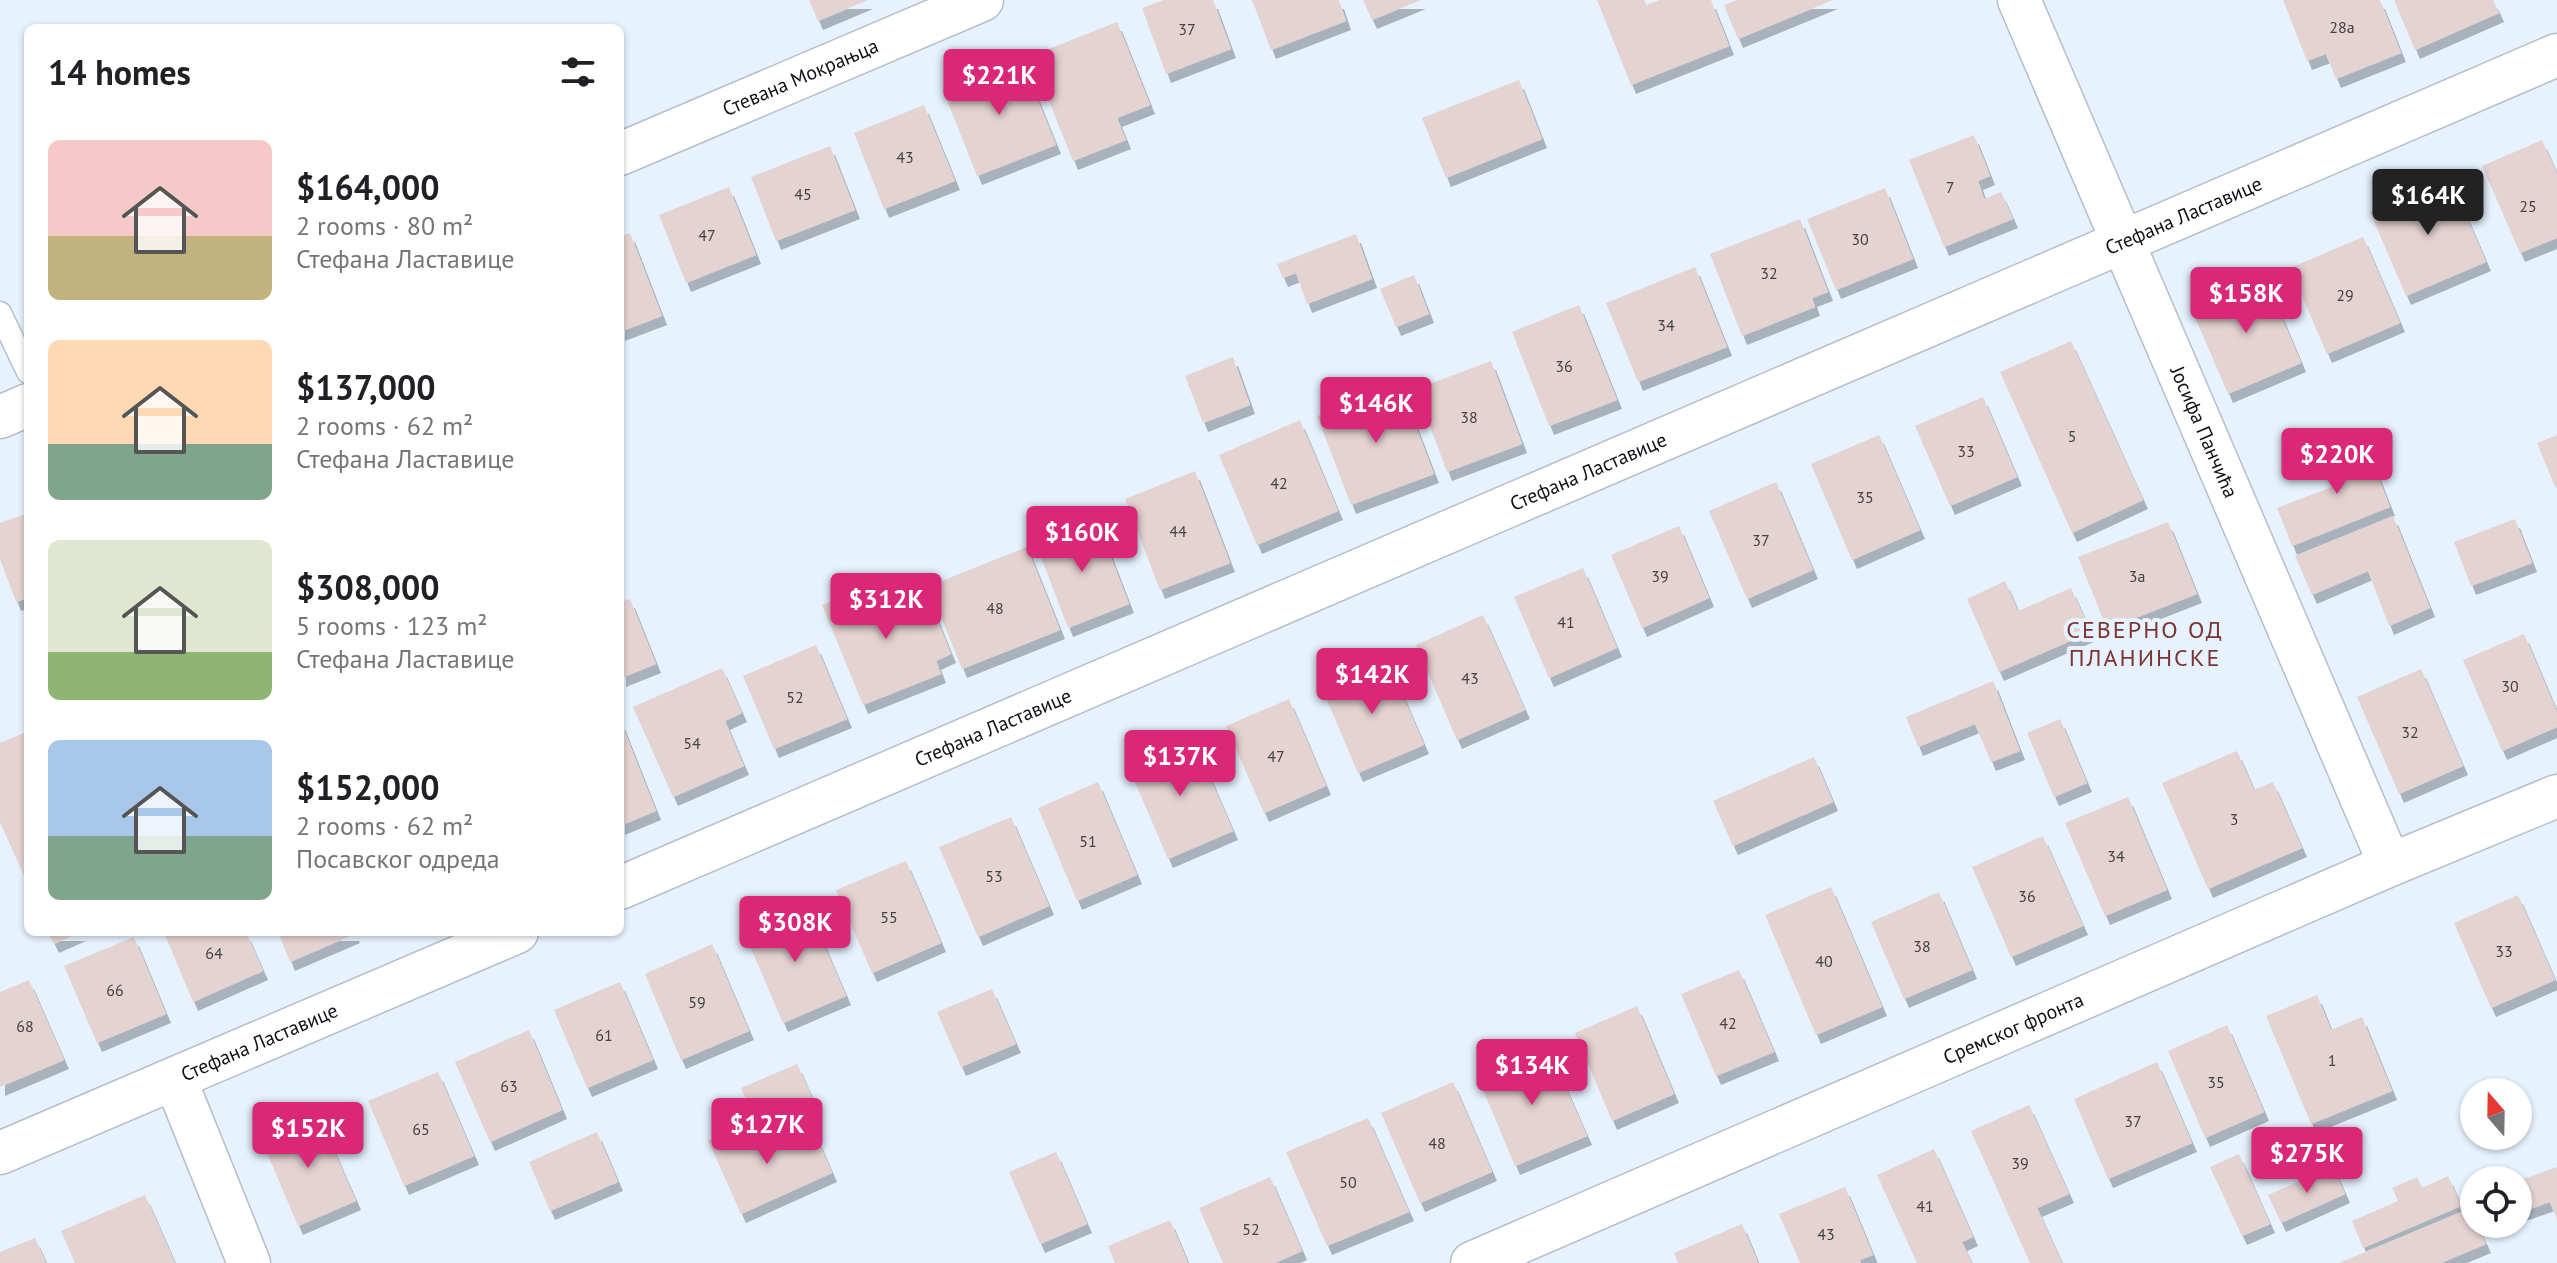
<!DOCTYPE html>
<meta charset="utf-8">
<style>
:root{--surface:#fff;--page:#f6f6f6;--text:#202124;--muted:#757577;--accent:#db2777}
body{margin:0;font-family:"PT Sans",sans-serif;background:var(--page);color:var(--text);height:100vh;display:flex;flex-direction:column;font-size:30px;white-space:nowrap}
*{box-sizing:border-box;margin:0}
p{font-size:26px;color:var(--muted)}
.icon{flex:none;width:44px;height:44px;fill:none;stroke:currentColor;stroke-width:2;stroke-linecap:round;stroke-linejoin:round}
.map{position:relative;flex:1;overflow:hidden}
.side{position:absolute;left:24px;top:24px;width:600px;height:912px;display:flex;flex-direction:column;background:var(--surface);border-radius:12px;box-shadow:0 2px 6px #0004}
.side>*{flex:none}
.needle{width:52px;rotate:340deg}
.fabs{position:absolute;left:2460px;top:1078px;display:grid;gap:16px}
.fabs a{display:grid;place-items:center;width:72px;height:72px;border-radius:50%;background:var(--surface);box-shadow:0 2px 6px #0004;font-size:40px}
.price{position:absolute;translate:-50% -68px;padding:0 18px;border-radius:8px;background:var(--accent);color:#fff;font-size:26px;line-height:52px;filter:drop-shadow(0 2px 4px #0008)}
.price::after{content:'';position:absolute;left:50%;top:48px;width:24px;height:18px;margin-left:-12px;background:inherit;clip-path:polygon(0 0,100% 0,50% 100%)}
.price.selected{background:#222;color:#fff}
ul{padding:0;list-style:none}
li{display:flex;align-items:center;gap:24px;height:200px;padding:0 24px}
li span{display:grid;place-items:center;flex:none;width:224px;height:160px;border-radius:12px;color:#555}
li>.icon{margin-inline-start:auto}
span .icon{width:96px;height:96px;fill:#fffc;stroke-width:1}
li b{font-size:34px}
h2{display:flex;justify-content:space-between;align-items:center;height:96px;padding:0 24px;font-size:34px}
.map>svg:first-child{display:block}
.building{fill:#e5d3d2;filter:url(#shadow)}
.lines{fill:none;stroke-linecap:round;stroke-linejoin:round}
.lane-casing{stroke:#b4bfca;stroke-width:25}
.street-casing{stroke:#b4bfca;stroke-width:45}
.lane{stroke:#fff;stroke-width:22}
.street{stroke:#fff;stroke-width:42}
.labels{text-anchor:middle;stroke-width:8;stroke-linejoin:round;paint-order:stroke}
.number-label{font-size:16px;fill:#434244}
.street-label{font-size:20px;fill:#0d1115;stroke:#e6f2fd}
.quarter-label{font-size:24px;letter-spacing:2px;fill:#7b3431;stroke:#e6f2fd}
</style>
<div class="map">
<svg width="2557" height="1263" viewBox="0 0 2557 1263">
<defs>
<filter id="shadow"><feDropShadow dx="5" dy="9" stdDeviation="0" flood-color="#0004"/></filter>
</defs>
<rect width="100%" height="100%" fill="#e6f2fd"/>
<g class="building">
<path d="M809,0H868L818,21Z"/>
<path d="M1164,0H1213L1231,49L1166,74L1142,8Z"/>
<path d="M1252,0H1339L1346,21L1271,50Z"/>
<path d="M1363,0H1421L1372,20Z"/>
<path d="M1597,0H1644L1646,5L1660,0H1711L1729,46L1631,85Z"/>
<path d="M1737,0H1833L1738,39L1724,5Z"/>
<path d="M2283,0H2380L2401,53L2336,79L2326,54L2307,61Z"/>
<path d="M2394,0H2493L2499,13L2415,50Z"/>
<path d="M1117,22L1150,105L1117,118L1126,140L1073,161L1031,56Z"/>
<path d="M1021,58L1056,145L977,176L943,90Z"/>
<path d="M1519,80L1542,139L1446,178L1422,118Z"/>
<path d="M924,105L955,181L884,209L854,133Z"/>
<path d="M1974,135L1990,176L1978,181L1984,199L2001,192L2013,219L1944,247L1909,160Z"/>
<path d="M2542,140L2557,174V238L2520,253L2482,166Z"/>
<path d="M830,146L855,210L776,241L751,177Z"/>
<path d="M2450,178L2486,262L2406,296L2370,212Z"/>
<path d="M729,187L756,255L686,283L659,215Z"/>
<path d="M1885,188L1913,259L1836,290L1807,219Z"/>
<path d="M1800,219L1828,292L1812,298L1815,307L1742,336L1710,254Z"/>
<path d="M630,233L662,316L620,332V237Z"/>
<path d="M1356,234L1372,279L1307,304L1296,273L1283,278L1277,264Z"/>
<path d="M2363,237L2400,323L2327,354L2290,268Z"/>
<path d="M1695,267L1727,347L1638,382L1606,303Z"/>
<path d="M1414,275L1429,314L1396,327L1380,289Z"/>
<path d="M2265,277L2301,363L2228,394L2191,308Z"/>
<path d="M1579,305L1617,400L1549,426L1512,332Z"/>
<path d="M2071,341L2143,500L2072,533L2000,372Z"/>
<path d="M1233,357L1250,405L1203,423L1185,376Z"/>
<path d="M1491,361L1522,444L1447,472L1416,389Z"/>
<path d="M1400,385L1434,474L1351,505L1317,416Z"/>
<path d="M1983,397L2017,477L1950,506L1915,426Z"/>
<path d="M1300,420L1338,511L1257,545L1219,455Z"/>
<path d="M1879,435L1920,530L1852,560L1811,464Z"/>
<path d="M2557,435V486L2555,487L2537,443Z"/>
<path d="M2363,438L2390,507L2292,546L2277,508L2334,486L2322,455Z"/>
<path d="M1195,471L1230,563L1160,590L1125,499Z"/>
<path d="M1776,482L1813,570L1747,599L1709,511Z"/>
<path d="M28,513V598L16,602L0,559V523Z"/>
<path d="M2393,516L2430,608L2389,626L2368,571L2312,595L2295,556Z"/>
<path d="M2515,519L2532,563L2471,586L2454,542Z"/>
<path d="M1097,521L1129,604L1068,628L1036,544Z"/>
<path d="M2168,522L2197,594L2107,629L2078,557Z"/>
<path d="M1679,526L1709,598L1642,628L1611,555Z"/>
<path d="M1027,547L1060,630L962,669L929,586Z"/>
<path d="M1583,568L1617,648L1549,678L1514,597Z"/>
<path d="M886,579L898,609L928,597L951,654L936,661L941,674L863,705L822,605Z"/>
<path d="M2005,581L2018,611L2071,588L2091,632L1999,672L1967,599Z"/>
<path d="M630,599L656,664L621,678L620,602Z"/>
<path d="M1483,615L1525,710L1457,740L1416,645Z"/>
<path d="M2524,634L2557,712V727L2502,751L2463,660Z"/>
<path d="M816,645L847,719L774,749L743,676Z"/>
<path d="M1387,658L1424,745L1358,773L1321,686Z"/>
<path d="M722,668L742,713L725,721L744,766L673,797L633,707Z"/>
<path d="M2421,669L2463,766L2399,794L2357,697Z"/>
<path d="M1993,681L2020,751L1991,762L1975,724L1918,747L1906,717Z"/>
<path d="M1289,699L1326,786L1264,813L1226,726Z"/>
<path d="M2060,719L2087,783L2054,797L2027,733Z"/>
<path d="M620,720L656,811L620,826Z"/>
<path d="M28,731V797L25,798L28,805V885L0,822V743Z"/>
<path d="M1193,738L1233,831L1168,859L1128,766Z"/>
<path d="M2237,751L2254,790L2273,782L2302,848L2208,889L2162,783Z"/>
<path d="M1814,757L1833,802L1733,846L1713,801Z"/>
<path d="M1098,782L1137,875L1077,901L1038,808Z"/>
<path d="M2128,797L2167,890L2105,916L2065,823Z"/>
<path d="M1011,817L1049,906L978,937L939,847Z"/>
<path d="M2043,836L2083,926L2011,957L1972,867Z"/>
<path d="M906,861L941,943L872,973L836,890Z"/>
<path d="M1831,887L1882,1007L1816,1035L1765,915Z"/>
<path d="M1939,892L1972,970L1904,999L1871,922Z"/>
<path d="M2518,895L2555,980L2491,1008L2454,923Z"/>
<path d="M807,905L846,996L783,1023L744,932Z"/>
<path d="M48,932H81L54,944Z"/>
<path d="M173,932H246L263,971L193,1002L165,935Z"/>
<path d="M278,932H354L355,934L290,962Z"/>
<path d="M134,937L166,1014L97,1043L64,966Z"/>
<path d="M712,944L749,1031L681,1060L645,974Z"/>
<path d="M1739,970L1774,1052L1716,1076L1681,994Z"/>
<path d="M29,980L64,1060L0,1087V992Z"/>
<path d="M620,982L653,1060L587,1088L554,1010Z"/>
<path d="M992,989L1016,1044L961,1067L937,1012Z"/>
<path d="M2317,995L2331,1030L2362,1017L2392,1091L2311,1124L2266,1016Z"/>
<path d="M1637,1006L1674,1094L1612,1121L1575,1033Z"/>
<path d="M2227,1025L2264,1112L2205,1138L2168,1051Z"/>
<path d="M529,1030L562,1110L490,1142L455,1062Z"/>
<path d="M1548,1047L1587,1136L1515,1166L1478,1078Z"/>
<path d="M2157,1062L2192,1143L2108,1179L2074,1099Z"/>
<path d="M797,1064L815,1104L758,1128L741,1088Z"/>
<path d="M438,1072L474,1156L404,1186L368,1101Z"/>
<path d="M1453,1082L1492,1172L1420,1203L1381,1113Z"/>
<path d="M2029,1105L2069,1194L2037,1208L2062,1263H2030L1971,1131Z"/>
<path d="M318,1114L356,1201L298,1226L261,1139Z"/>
<path d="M1368,1118L1409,1212L1327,1246L1286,1152Z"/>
<path d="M747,1123L760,1153L813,1129L832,1173L741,1214L708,1140Z"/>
<path d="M597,1132L618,1182L550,1211L529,1162Z"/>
<path d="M1934,1149L1973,1237L1962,1242L1972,1263H1917L1877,1175Z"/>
<path d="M1056,1152L1087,1224L1040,1244L1009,1172Z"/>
<path d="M2239,1154L2270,1224L2242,1236L2210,1167Z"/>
<path d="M2333,1166L2345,1194L2281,1223L2268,1195Z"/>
<path d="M2557,1167V1220L2550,1202L2518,1213V1181Z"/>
<path d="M2448,1176L2461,1206L2363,1248L2352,1221L2398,1201L2392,1188L2417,1177L2422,1188Z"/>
<path d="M1270,1177L1302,1251L1275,1263H1223L1199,1208Z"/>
<path d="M1845,1187L1873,1255L1860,1260L1861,1263H1800L1779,1214Z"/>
<path d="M145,1195L175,1263H75L61,1231Z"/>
<path d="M2471,1208L2474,1224H2477L2486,1244L2441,1263H2339Z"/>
<path d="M1170,1220L1188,1263H1115L1108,1246Z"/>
<path d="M1742,1224L1758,1263H1678L1674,1253Z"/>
<path d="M35,1238L46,1263H0V1252Z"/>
</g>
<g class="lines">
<defs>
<path id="lane" d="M0,313L28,372"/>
<g id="street">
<path id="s1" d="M2019,0L2390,865"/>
<path id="s2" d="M620,154L982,0"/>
<path d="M0,417L28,405"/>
<path id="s3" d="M620,888L2557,55"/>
<path d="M175,1079L249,1263"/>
<path id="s4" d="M0,1153L517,932"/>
<path id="s5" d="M1472,1263L2390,865L2557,796"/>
</g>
</defs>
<use href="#lane" class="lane-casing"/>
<use href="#street" class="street-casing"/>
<use href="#lane" class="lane"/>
<use href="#street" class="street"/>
</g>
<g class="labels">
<g class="number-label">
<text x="2342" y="33">28a</text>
<text x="1187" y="35">37</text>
<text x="905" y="163">43</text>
<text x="1950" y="193">7</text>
<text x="803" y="200">45</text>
<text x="2528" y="212">25</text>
<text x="707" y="241">47</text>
<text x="1860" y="245">30</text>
<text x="1769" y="279">32</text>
<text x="2345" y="301">29</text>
<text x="1666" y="331">34</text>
<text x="1564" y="372">36</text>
<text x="1469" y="423">38</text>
<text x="2072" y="442">5</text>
<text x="1966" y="457">33</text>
<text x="1279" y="489">42</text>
<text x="1865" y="503">35</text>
<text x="1178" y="537">44</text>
<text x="1761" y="546">37</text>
<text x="1660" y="582">39</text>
<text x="2137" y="582">3a</text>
<text x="995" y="614">48</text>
<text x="1566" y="628">41</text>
<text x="1470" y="684">43</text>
<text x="2510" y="692">30</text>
<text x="795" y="703">52</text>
<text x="2410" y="738">32</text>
<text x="692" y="749">54</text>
<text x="1276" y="762">47</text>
<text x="2234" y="825">3</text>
<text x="1088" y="847">51</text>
<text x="2116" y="862">34</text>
<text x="994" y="882">53</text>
<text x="2027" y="902">36</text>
<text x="889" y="923">55</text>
<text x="1922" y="952">38</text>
<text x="2504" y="957">33</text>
<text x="214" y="959">64</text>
<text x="1824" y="967">40</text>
<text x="115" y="996">66</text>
<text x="697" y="1008">59</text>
<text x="1728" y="1029">42</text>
<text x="25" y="1032">68</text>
<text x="604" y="1041">61</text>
<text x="2332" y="1066">1</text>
<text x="2216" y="1088">35</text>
<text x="509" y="1092">63</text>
<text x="2133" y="1127">37</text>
<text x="421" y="1135">65</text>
<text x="1437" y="1149">48</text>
<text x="2020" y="1169">39</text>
<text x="1348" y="1188">50</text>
<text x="1925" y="1212">41</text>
<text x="1251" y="1235">52</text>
<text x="1826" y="1240">43</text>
</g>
<g class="street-label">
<text dy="7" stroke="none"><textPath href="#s2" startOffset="196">Стевана Мокрањца</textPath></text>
<text dy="7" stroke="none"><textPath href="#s3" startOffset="1702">Стефана Ластавице</textPath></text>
<text dy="7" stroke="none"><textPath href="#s1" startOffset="470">Јосифа Панчића</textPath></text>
<text dy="7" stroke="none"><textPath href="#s3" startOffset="1054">Стефана Ластавице</textPath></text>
<text dy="7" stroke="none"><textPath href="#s3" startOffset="406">Стефана Ластавице</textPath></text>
<text dy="7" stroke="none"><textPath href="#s5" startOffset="590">Сремског фронта</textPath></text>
<text dy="7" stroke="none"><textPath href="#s4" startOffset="282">Стефана Ластавице</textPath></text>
</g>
<g class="quarter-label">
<text x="2145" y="638">СЕВЕРНО ОД<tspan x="2145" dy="28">ПЛАНИНСКЕ</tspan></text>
</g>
</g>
</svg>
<div class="fabs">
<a><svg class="needle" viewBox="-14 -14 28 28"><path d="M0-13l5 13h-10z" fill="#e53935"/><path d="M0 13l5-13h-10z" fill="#757577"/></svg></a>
<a><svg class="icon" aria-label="locate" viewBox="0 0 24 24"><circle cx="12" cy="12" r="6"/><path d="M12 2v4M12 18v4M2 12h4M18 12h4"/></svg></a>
</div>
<b class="price" style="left:999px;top:117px">$221K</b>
<b class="price selected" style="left:2428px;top:237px">$164K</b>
<b class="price" style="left:2246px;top:335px">$158K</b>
<b class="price" style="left:1376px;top:445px">$146K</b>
<b class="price" style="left:2337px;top:496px">$220K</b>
<b class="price" style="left:1082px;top:574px">$160K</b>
<b class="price" style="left:886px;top:641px">$312K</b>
<b class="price" style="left:1372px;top:716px">$142K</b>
<b class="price" style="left:1180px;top:798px">$137K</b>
<b class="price" style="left:795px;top:964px">$308K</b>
<b class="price" style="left:1532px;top:1107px">$134K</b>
<b class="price" style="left:767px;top:1166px">$127K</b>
<b class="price" style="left:308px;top:1170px">$152K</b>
<b class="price" style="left:2307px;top:1195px">$275K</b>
<section class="side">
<h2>14 homes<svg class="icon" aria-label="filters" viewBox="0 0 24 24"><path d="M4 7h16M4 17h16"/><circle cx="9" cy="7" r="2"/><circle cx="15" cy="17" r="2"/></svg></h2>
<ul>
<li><span style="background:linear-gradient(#f6c9c9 60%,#c2b280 0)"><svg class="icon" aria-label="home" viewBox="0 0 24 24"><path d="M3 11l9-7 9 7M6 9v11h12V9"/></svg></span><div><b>$164,000</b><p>2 rooms · 80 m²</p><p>Стефана Ластавице</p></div></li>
<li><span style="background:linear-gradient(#ffd9b3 65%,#7fa58c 0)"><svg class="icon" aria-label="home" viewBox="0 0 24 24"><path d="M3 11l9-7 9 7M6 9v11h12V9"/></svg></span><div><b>$137,000</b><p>2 rooms · 62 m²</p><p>Стефана Ластавице</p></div></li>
<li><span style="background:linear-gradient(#dfe7d0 70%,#8fb573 0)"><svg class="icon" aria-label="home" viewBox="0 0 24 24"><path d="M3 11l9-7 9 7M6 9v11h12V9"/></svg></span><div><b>$308,000</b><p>5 rooms · 123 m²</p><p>Стефана Ластавице</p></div></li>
<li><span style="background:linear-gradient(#a9c7e8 60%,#7fa58c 0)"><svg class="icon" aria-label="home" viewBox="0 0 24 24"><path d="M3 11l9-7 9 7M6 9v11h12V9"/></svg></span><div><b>$152,000</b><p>2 rooms · 62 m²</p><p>Посавског одреда</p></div></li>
</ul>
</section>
</div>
